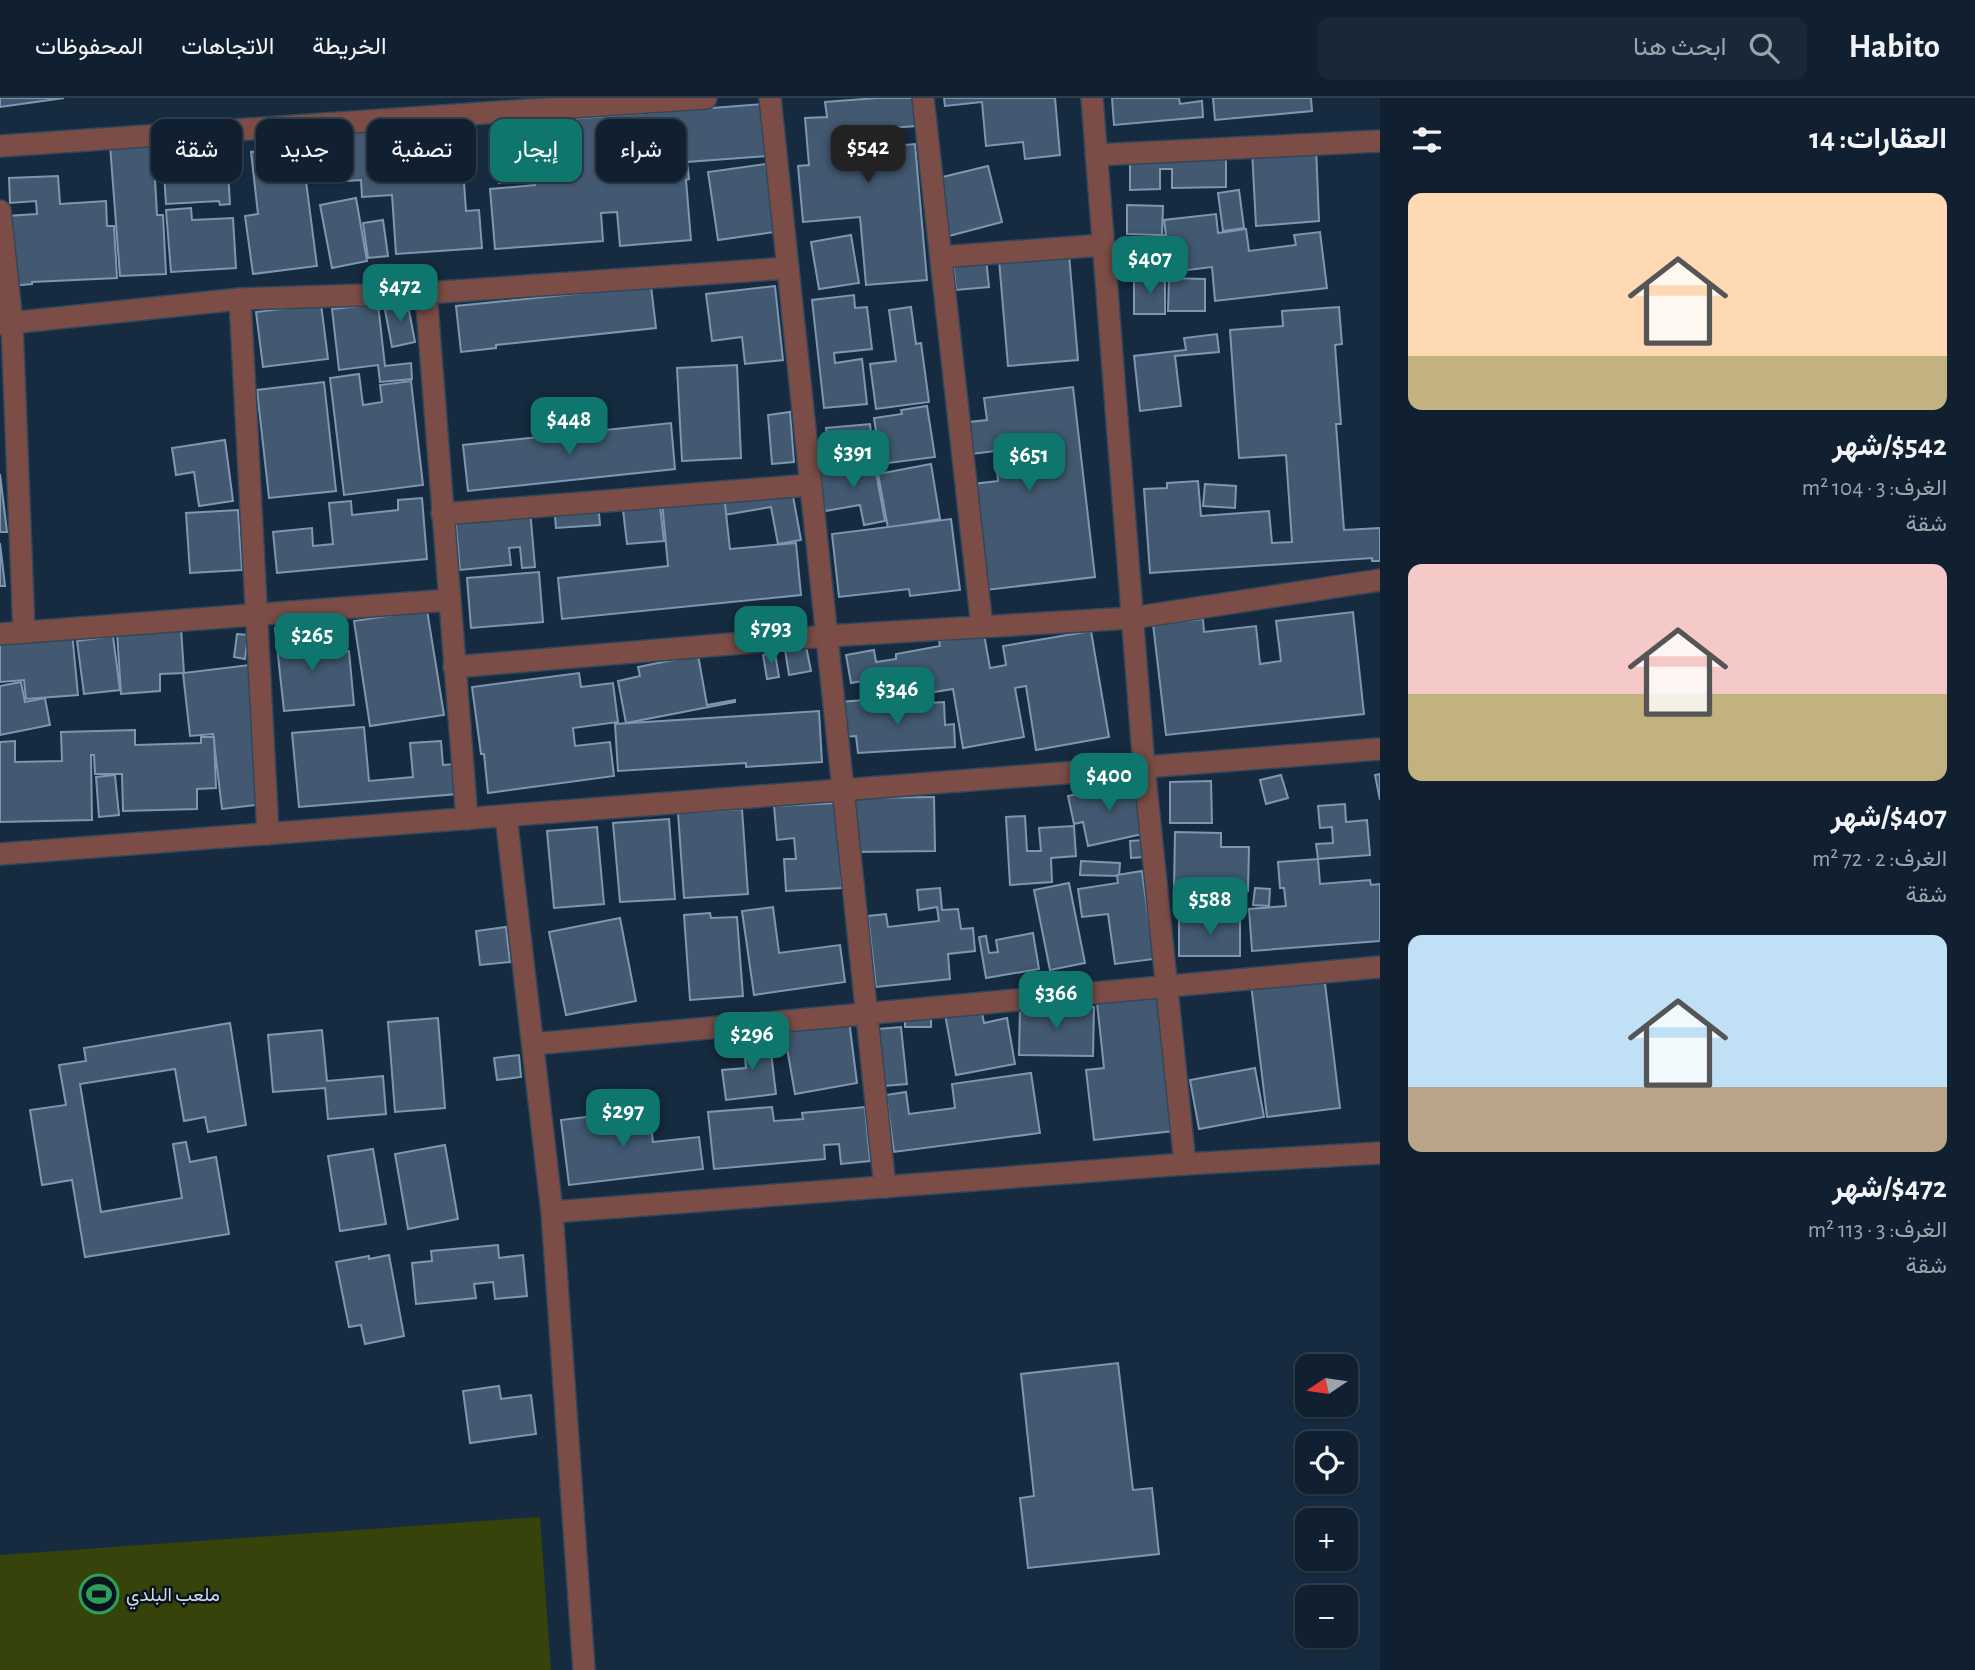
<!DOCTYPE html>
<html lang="ar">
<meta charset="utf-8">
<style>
:root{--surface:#102030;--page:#192838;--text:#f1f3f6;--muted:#9ca3ab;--line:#303e4c;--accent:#0f766e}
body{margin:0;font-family:"Alegreya Sans",Vazirmatn,sans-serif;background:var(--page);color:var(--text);direction:rtl;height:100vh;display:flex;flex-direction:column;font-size:26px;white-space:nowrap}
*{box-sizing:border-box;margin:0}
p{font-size:23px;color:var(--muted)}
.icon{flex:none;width:38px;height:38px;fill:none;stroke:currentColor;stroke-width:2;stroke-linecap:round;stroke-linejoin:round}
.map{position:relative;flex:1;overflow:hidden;direction:ltr}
.panel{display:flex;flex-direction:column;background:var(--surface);width:595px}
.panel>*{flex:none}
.hud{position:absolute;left:21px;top:21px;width:665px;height:63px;direction:rtl;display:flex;gap:14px}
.needle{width:46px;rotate:257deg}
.buttons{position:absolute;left:1295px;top:1256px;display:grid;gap:14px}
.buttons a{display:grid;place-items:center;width:63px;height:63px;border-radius:14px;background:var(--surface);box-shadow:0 2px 5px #0004,0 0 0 2px var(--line);font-size:35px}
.price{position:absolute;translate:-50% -60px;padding:0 16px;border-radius:14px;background:var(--accent);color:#fff;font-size:23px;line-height:46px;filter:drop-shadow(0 2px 4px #0008)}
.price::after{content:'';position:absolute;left:50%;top:42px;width:21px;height:16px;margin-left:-10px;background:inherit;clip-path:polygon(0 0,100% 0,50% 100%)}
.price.selected{background:#222;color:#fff}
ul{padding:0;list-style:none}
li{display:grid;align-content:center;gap:14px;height:371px;padding:0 28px}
li span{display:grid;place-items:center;height:217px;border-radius:14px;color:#555}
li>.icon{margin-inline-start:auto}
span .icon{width:126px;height:126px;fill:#fffc;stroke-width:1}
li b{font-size:30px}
h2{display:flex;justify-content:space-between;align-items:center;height:84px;padding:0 28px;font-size:30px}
.pill{padding:0 24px;border-radius:14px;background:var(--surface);box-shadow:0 2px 5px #0004,0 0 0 2px var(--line);font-size:24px;line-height:63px}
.pill.selected{background:var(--accent);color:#fff}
header{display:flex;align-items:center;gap:42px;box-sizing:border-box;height:98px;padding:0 35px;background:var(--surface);border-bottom:2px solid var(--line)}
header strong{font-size:33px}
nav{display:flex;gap:38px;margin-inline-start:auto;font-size:24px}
.search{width:490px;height:63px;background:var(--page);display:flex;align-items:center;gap:18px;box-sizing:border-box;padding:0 24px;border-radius:14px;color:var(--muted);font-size:26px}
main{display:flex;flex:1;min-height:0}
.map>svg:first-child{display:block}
.green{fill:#36430a}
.building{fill:#425971;stroke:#7e97b1;stroke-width:2}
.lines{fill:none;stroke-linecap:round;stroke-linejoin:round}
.street-casing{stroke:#33475b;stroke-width:24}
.street{stroke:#7b4d46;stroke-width:21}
.labels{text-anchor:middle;stroke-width:5;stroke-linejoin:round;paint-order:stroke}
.poi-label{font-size:19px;fill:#cddae8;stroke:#0a131c;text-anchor:start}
</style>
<header>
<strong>Habito</strong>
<div class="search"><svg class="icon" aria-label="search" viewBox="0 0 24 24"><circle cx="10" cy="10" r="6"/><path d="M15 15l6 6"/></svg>ابحث هنا</div>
<nav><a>الخريطة</a><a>الاتجاهات</a><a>المحفوظات</a></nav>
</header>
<main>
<section class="panel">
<h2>العقارات: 14<svg class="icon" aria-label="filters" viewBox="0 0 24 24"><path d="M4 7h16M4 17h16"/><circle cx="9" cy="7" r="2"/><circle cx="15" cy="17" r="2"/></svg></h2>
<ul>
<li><span style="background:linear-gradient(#ffd9b3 75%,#c2b280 0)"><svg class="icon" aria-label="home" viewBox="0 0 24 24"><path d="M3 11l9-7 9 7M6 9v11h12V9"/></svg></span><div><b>$542/شهر</b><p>الغرف: 3 · 104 m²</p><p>شقة</p></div></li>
<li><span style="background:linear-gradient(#f6c9c9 60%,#c2b280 0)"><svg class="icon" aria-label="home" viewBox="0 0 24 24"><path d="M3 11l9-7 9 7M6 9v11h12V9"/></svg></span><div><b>$407/شهر</b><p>الغرف: 2 · 72 m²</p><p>شقة</p></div></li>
<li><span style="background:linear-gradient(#bfe0f5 70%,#b9a48a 0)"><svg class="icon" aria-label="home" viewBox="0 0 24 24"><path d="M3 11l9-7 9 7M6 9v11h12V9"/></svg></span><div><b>$472/شهر</b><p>الغرف: 3 · 113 m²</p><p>شقة</p></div></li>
</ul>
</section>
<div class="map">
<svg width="1380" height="1572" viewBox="0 0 1380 1572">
<rect width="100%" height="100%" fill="#162b40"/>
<path class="green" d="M540,1419L551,1572H0V1457Z"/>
<g class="building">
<path d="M0,0H64L0,9Z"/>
<path d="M877,0H915L917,28L860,32L861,51L915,46L927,182L866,187L860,119L803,124L798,68L809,67L805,20L827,19L825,4Z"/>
<path d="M944,0H1055L1060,57L1025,61L1023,44L986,48L982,4L945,8Z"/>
<path d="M1112,0H1179L1180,6L1202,3L1203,19L1114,27Z"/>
<path d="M1213,0H1311L1312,13L1215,22Z"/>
<path d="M763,6L767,58L687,64L689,81L686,82L691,142L620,148L617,114L601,115L603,143L495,151L490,91L535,87L530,24Z"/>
<path d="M460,26L466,113L479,112L482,150L396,156L392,97L362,99L361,82L320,85L316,36Z"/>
<path d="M513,35L522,80L499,85L491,40Z"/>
<path d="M226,41L230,106L220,107L219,103L166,106L162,45Z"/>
<path d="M153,45L157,117H163L166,176L120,178L110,47Z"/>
<path d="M1316,48L1319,123L1256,128L1252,53Z"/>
<path d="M272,52L274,77L288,75L287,62L303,60L317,168L253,176L245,118L258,116L251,54Z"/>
<path d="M1226,57V89L1172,90V71H1160V91L1130,92V63Z"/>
<path d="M766,66L775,134L718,142L708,74Z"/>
<path d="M988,68L1002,124L945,139L930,82Z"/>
<path d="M58,78L60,106L106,103L107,128H114L117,180L32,184V186L10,188L6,118L37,116L36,103L10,105L9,80Z"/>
<path d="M1239,92L1244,130L1223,133L1218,95Z"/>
<path d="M356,100L367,163L332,170L320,107Z"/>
<path d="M1127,107L1163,108L1162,137L1127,136Z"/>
<path d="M191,110L192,122L233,120L236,170L171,174L166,112Z"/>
<path d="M1216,116L1218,135L1246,131L1249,153L1296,147L1294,137L1320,134L1327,190L1215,203L1212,169L1129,179L1125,142L1166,137L1164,122Z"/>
<path d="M383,122L388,158L368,160L363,125Z"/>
<path d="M851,137L859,185L819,191L811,144Z"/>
<path d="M1069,156L1078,262L1008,268L999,162Z"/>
<path d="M986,160L989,189L956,192L953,163Z"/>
<rect x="1134" y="179" width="31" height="37"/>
<path d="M1169,180L1205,181V213H1168Z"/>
<path d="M651,188L656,230L496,247V250L461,254L456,208Z"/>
<path d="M775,188L783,262L745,266L742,239L712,243L706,196Z"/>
<path d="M854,197L855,210L867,209L872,251L834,255L835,265L862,261L867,306L824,310L812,202Z"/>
<path d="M407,202L415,244L392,249L384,207Z"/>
<path d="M321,206L328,261L263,269L256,214Z"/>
<path d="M378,206L385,268L411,265L412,281L380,284L378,267L339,272L332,211Z"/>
<path d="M911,209L916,246L921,245L929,304L876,311L870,266L896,263L889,212Z"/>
<path d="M1339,209L1342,246L1335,247L1341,326H1336L1344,432L1380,430V463H1372V460L1150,475L1144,391L1167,390V385L1198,383L1201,418L1269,413L1272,445L1292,444L1286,357L1239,360L1230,232L1283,228L1282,213Z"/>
<path d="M1217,236L1219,254L1175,258L1181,308L1140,313L1134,258L1186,252L1184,240Z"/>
<path d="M737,267L741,360L682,363L677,270Z"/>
<path d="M359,276L363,307L382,304L380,287L411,283L423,387L344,397L330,280Z"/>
<path d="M324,284L336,393L269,400L257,292Z"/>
<path d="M1073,289L1095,479L977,493L964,387L998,383L995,353L964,357L960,325L987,322L984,300Z"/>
<path d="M927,308L935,359L881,366L874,320L902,316L901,312Z"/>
<path d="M790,314L794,364L772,366L768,317Z"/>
<path d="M671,325L675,371L468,393L463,347Z"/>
<path d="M870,326L874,363L829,367L826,330Z"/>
<path d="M225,342L233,403L199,408L194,374L176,377L172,350Z"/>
<path d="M874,363L885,423L864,427L860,407L825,413L817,373Z"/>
<path d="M931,366L940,421L888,430L878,376Z"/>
<path d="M0,376L7,434H0Z"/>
<path d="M1205,386L1236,388L1235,410L1203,408Z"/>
<path d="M791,387L801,442L778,446L771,409L724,417L721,399Z"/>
<path d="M724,397L730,451L796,445L801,497L562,521L558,480L668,468L662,403Z"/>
<path d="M659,399L664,443L627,446L622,403Z"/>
<path d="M422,400L427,461L277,475L273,434L312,430L313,448L333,446L329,405L351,403L352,417L398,412V402Z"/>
<path d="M598,404L600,427L556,430L554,407Z"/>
<path d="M530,411L535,469L522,470L520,449L509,450L511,467L460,472L455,418Z"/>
<path d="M238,412L242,472L190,475L186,415Z"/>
<path d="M951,421L960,492L910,498L909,491L839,499L832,436Z"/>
<path d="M0,445L5,488H0Z"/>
<path d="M539,474L543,524L471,530L467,480Z"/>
<path d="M427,512L444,617L370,628L354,523Z"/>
<path d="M1353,514L1364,616L1166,637L1153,526L1203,521L1204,534L1256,528L1260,566L1281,563L1276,523Z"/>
<path d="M309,527L312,557L349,553L354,607L284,613L275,530Z"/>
<path d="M181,530L184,575L160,576V593L121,596L117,534Z"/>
<path d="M1091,533L1109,639L1036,652L1026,588L1015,590L1024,639L963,650L953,591L885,602L881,580L851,585L846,557L874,552L876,564L896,561V556L940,548L939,543L984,536L990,570L1006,567L1003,548Z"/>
<path d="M72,534L78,597L26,601L24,582L0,584V540Z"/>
<path d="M237,536L248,537L245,561L234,559Z"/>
<path d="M113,538L120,592L84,596L77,543Z"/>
<path d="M806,548L811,573L789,577L785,552Z"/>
<path d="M775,555L779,579L767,581L763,557Z"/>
<path d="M698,557L707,607L735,602V604L626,625L618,583L640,578L638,569Z"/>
<path d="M258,566L273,705L222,711L213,636L190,638L183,575Z"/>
<path d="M579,575L581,589L613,585L618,624L573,630L575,648L610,644L614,678L488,695L484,656H481L472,589Z"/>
<path d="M21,584L25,604L45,600L50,627L0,637V588Z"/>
<path d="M876,601L877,614L903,613L902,607L944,604L945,627L954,626L955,649L858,655L856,638L843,639L840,604Z"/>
<path d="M819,613L822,664L746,669V665L618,673L615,626Z"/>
<path d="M364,629L369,683L413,679L410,645L441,643L443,667L455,666L458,696L299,709L292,635Z"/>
<path d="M135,632V647L201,645V639H214L216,690L197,691V711L123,713L122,676H95L94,657H91L92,722L0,724V644L15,643V664L62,663L61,634Z"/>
<path d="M1380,676V702L1375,677Z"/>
<path d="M115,677L119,717L99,719L96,679Z"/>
<path d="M1281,677L1288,700L1266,706L1260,682Z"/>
<path d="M1137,683L1147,735L1088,748L1083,724L1074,726L1068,698Z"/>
<path d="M1211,683L1212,725H1170V684Z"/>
<path d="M934,699L935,753L854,754L853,700Z"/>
<path d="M837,705L842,790L786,793L784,761H796L794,740L777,742L774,708Z"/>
<path d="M1345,706L1346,724L1367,722L1370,757L1318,761L1316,746L1333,745L1332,729L1320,730L1318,708Z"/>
<path d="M742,711L748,796L684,800L678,715Z"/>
<path d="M1025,718L1027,753H1041L1039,730L1074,728L1076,758L1051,760L1052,784L1010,787L1006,719Z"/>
<path d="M669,721L675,801L620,804L613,725Z"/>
<path d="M597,729L604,806L554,810L547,733Z"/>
<path d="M1175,734L1221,735V749H1249L1248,793L1174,791Z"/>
<path d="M1144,742L1145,759L1131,760L1130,743Z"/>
<path d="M1318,761L1320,786L1370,782L1371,787L1380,786V843L1252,853L1249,811L1286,808L1284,790H1280L1278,764Z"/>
<path d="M1081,763L1120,765L1119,778L1080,777Z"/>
<path d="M1142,773L1154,861L1115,866L1108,816L1082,819L1078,791L1118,785L1117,777Z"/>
<path d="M1069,785L1085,865L1050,872L1034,792Z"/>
<path d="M940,790L942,812L958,811L961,831L973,830L975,853L948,856L950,881L876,889L868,818L886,816L888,829L939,823L937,809L919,812L917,792Z"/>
<path d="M1255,790L1270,791L1269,808L1253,807Z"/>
<path d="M773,809L779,855L840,847L845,884L754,897L742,813Z"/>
<path d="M710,815L711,820L737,819L743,898L690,902L684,817Z"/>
<path d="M1240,819V858H1179V820Z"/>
<path d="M620,820L636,903L566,917L549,834Z"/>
<path d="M506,829L510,864L480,867L476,833Z"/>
<path d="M1033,835L1039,871L986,880L979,839L986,838L989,855L998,854L996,842Z"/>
<path d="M1324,877L1340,1010L1267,1019L1251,886Z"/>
<path d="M1158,898L1173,1033L1094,1042L1086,972L1104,970L1097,905Z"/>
<path d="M1020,908L1094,909L1093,958L1019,957Z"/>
<path d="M981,910L984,925L1007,920L1015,966L956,977L945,916Z"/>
<rect x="905" y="914" width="26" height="15"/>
<path d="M438,920L445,1010L395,1014L388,924Z"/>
<path d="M849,922L857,985L795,996L784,933Z"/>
<path d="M230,925L246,1027L208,1034L205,1019L184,1023L175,971L80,986L101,1114L182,1100L173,1046L186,1044L190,1064L216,1059L229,1136L85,1159L72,1082L42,1087L30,1012L66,1007L59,967L86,963L84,950Z"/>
<path d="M901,929L907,986L884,988L878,931Z"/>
<path d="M322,932L327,983L383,978L386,1016L328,1021L325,990L273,994L268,937Z"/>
<path d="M769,938L776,996L726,1002L722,972L746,970L743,941Z"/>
<path d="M519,957L521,979L497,982L494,960Z"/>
<path d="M1255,970L1264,1019L1199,1031L1190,982Z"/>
<path d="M1031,975L1040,1035L894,1054L886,997L906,994L909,1016L955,1010L952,986Z"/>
<path d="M772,1009L774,1023L803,1021L802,1015L865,1009L870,1063L841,1066L839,1046L824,1047L825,1061L714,1071L708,1014Z"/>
<path d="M649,1011L653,1044L699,1039L703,1071L569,1087L561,1022Z"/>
<path d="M445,1047L458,1121L408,1131L395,1056Z"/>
<path d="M373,1051L386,1126L340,1133L328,1058Z"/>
<path d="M498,1147L499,1160L523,1157L527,1198L495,1201L493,1184L474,1186L476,1200L416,1206L412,1165L432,1163L431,1153Z"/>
<path d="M389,1157L404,1238L365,1246L361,1227L349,1229L336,1164L369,1158V1161Z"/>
<path d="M1118,1265L1133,1392L1152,1390L1159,1456L1028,1470L1020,1400L1034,1398L1021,1276Z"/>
<path d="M499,1288L501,1301L531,1297L536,1336L470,1345L463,1293Z"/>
</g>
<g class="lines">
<defs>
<g id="street">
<path d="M770,0L885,1089"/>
<path d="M923,0L982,529"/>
<path d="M1092,0L1144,669L1185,1066"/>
<path d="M0,48L706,0"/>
<path d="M1096,57L1380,43"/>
<path d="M0,113L12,225L24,534"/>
<path d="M941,159L1103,147"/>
<path d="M426,195L467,721"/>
<path d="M240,201L268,736"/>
<path d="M0,226L240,201L426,195L788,170"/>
<path d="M442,416L810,387"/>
<path d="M0,536L449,502"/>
<path d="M454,569L826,538L1132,520L1380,482"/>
<path d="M506,718L552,1114L584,1572"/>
<path d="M0,756L1380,651"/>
<path d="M533,946L1380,869"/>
<path d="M552,1114L1185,1066L1380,1055"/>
</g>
</defs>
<use href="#street" class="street-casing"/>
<use href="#street" class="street"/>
</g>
<defs>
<symbol id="stadium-ring" viewBox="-11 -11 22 22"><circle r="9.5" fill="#0a131c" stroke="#2e9e5b" stroke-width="1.5"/><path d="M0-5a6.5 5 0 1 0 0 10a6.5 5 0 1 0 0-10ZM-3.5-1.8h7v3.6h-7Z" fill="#2e9e5b"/></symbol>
</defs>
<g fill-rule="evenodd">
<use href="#stadium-ring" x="77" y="1474" width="44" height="44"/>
</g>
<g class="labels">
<g class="poi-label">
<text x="126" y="1503">ملعب البلدي</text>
</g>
</g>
</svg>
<div class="buttons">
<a><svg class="needle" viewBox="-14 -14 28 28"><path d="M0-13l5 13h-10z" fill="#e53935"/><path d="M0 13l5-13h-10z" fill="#9ca3ab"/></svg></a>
<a><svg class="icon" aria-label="locate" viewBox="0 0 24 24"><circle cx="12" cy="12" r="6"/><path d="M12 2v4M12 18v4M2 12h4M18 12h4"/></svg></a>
<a>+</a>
<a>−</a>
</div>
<b class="price selected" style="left:868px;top:87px">$542</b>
<b class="price" style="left:1150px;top:198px">$407</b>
<b class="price" style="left:400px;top:226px">$472</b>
<b class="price" style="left:569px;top:359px">$448</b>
<b class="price" style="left:853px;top:392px">$391</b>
<b class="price" style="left:1029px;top:395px">$651</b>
<b class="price" style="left:771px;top:568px">$793</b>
<b class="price" style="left:312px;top:575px">$265</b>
<b class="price" style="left:897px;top:629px">$346</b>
<b class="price" style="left:1109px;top:715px">$400</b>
<b class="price" style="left:1210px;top:839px">$588</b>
<b class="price" style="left:1056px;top:933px">$366</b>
<b class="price" style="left:752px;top:974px">$296</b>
<b class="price" style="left:623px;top:1051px">$297</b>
<div class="hud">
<a class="pill">شراء</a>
<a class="pill selected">إيجار</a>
<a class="pill">تصفية</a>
<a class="pill">جديد</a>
<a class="pill">شقة</a>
</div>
</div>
</main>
